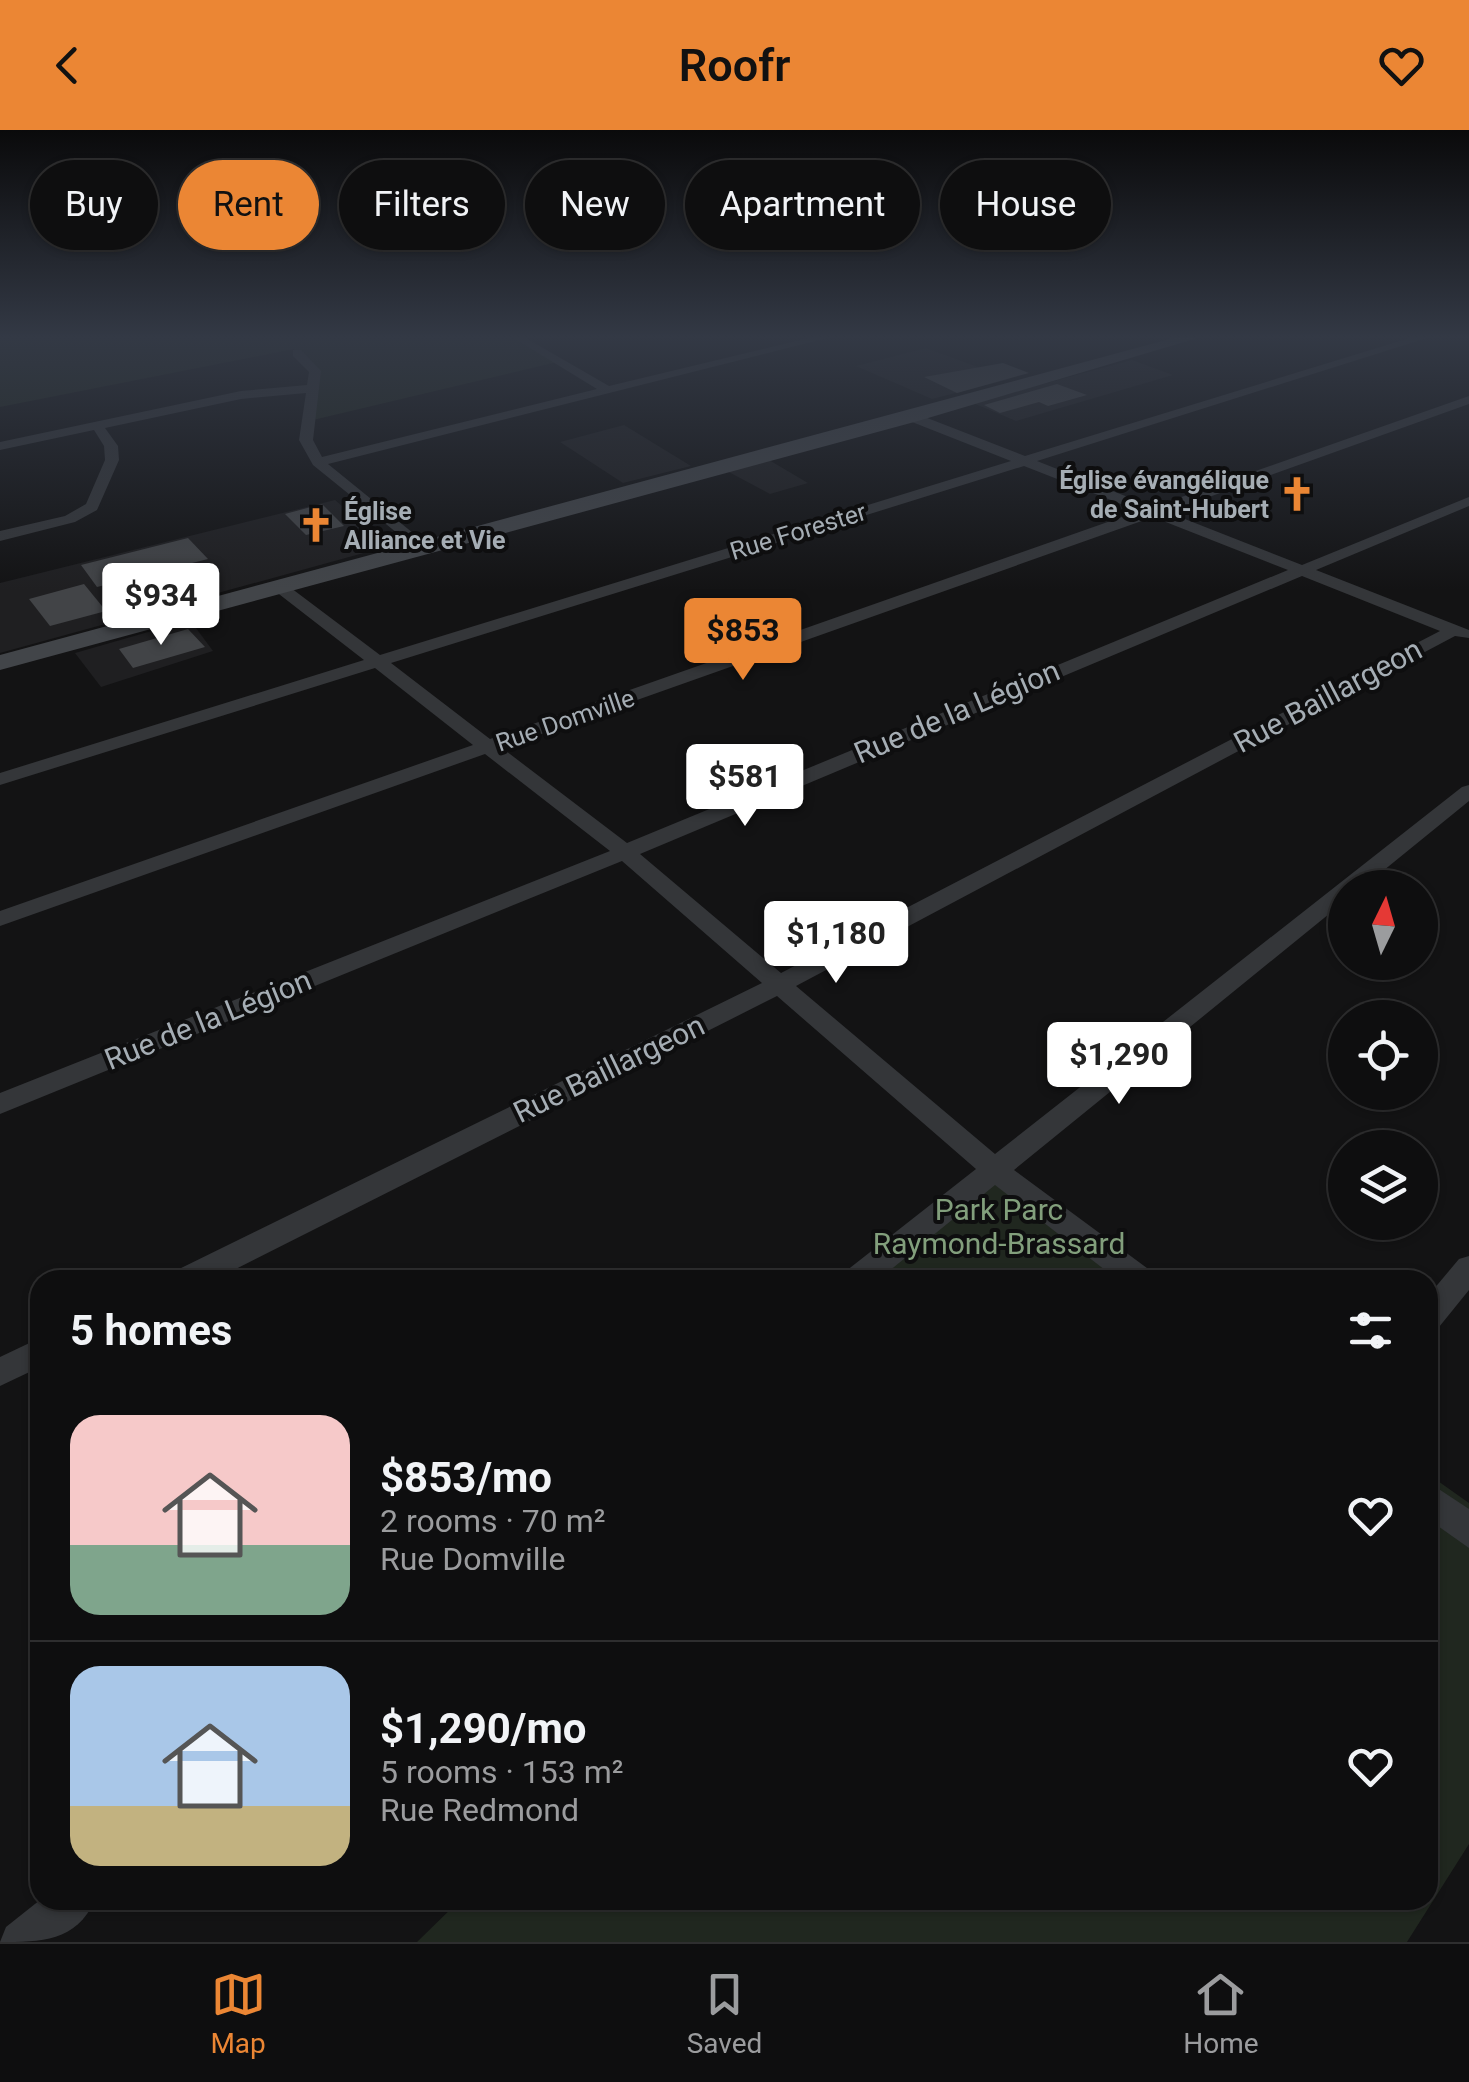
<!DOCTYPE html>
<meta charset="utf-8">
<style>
:root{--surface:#0e0e0f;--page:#1c1c1d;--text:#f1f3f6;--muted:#9b9c9e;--line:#2e2e2f;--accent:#eb8634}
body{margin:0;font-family:Roboto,sans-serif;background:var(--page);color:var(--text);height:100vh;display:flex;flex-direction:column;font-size:38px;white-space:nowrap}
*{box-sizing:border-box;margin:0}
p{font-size:32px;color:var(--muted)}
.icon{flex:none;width:55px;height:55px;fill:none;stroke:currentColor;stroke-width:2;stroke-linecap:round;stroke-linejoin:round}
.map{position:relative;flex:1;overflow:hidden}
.details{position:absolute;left:30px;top:1140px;width:1408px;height:640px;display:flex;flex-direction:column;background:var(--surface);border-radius:30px;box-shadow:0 2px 8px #0004,0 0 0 2px var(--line)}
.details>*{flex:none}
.banner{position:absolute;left:30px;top:30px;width:1410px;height:90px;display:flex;gap:20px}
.needle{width:65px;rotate:5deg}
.controls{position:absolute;left:1328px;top:740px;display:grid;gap:20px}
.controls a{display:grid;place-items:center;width:110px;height:110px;border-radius:50%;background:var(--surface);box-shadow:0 2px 8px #0004,0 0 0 2px var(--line);font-size:50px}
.price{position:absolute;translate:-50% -85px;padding:0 22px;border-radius:10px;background:#fff;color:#222;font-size:32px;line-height:65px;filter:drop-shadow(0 2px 5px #0008)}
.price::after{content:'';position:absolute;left:50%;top:60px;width:30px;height:22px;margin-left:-15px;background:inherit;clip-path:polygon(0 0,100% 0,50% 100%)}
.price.active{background:var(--accent);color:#111}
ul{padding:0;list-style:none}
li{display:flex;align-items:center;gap:30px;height:250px;padding:0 40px}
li+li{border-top:2px solid var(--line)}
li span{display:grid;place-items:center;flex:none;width:280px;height:200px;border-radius:30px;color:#555}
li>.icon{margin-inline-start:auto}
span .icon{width:120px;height:120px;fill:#fffc;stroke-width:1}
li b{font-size:42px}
h2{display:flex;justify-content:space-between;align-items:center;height:120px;padding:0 40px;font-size:42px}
.chip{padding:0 35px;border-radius:45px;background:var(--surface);box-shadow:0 2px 8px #0004,0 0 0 2px var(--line);font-size:35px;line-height:90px}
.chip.active{background:var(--accent);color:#111}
header{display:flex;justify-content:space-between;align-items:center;height:130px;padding:0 40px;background:var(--accent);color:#111;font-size:45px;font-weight:600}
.dock{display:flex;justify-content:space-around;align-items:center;height:140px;border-top:2px solid var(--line);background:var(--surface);font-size:28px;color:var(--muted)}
.dock a{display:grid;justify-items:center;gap:5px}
.dock .active{color:var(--accent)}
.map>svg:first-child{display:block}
.built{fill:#1f1f21}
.green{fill:#20271f}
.building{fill:#424447}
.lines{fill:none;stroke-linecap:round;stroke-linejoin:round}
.street{fill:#343639;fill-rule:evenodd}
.secondary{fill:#424549;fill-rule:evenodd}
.labels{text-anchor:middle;stroke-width:8;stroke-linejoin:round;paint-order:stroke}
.far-poi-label{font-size:25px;font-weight:bold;fill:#a5adb4;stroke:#0e0e0f;text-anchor:end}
.far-street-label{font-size:25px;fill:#a5adb4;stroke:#0e0e0f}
.street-label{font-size:30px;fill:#a5adb4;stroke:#0e0e0f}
.park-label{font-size:30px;fill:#829f7c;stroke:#0e0e0f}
</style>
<header><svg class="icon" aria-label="back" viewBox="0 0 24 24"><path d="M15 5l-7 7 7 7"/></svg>Roofr<svg class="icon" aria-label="heart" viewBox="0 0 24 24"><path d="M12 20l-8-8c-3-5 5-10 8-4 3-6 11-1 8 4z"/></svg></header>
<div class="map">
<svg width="1469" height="1812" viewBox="0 0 1469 1812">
<rect width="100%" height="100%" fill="#131314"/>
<g class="built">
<path d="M926,218L1010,249L932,269L856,236Z"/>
<path d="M1132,230L1173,245L1016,291L973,273Z"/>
<path d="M624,295L691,336L623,353L560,312Z"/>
<path d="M769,330L808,353L770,364L725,340Z"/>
<path d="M335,370L389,416L0,523V453Z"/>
<path d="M190,490L213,521L101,557L75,523Z"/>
</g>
<g class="green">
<path d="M0,207H516L557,232L313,290L310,230L294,219L0,277Z"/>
<path d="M998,1031L1161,1150H845Z"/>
<path d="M1428,1344L1469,1373V1714L1407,1812H417L460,1770H1428Z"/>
</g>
<g class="building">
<path d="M1003,233L1029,243L957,263L924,247Z"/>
<path d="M1057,254L1087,265L1048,276L1039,272L1000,283L984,275Z"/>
<path d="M322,374L344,396L306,405L285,384Z"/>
<path d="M188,408L208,429L97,457L81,435Z"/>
<path d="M84,454L106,481L50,496L29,469Z"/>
<path d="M188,499L205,517L133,538L119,519Z"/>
</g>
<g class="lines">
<g class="street">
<path d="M512,207H524L609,256L813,207H831L328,334L429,416V422L423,424L313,335L299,310L306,263L241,269L105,298L118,316L119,330L97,380L75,392L0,411V401L65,386L86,374L105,330L104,316L94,300L0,320V312L241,261L307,255L309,242L293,226V220H301L321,241L313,310L322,327L597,259Z"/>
<path d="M1413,207H1430L1037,331L1153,377L1469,266V274L1167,382L1302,435L1469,367V376L1316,440L1469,500V508L1455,506L796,856L995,1024L1462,657L1469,655V671L1362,758H1345V771L1014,1040L1151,1141L1155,1150H1118L995,1055L878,1150H842L846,1141L976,1039L777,866L214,1150H171L175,1141L762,853L622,731L0,984V963L610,721L485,624L0,796V781L473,615L375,538L0,655V643L364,530L275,461V455H287L380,525L1011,331L907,290V284H917L1025,326ZM1024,336L1139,381L490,609L391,533ZM1153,387L1288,440L627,713L502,618ZM1302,446L1440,501L781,843L640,724Z"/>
<path d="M1469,1126V1160L1439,1197L1428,1201V1166L1459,1129Z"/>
<path d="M40,1208V1237L0,1256V1227Z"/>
<path d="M1428,1352L1469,1379V1418L1428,1389Z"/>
<path d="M40,1770H95C76,1812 41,1812 0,1812L6,1797Z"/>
</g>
<path class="secondary" d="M1177,207H1201L918,291L0,540V525Z"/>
</g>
<linearGradient id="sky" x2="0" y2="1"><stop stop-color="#0a0a0b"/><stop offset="0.45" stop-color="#333945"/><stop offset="1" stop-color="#333945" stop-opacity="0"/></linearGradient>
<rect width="1469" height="460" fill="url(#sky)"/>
<defs>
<symbol id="church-bare" viewBox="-9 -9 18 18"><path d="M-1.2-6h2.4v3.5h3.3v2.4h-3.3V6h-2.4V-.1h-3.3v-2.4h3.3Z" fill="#eb8634" stroke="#0e0e0f" stroke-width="2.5" paint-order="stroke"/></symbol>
</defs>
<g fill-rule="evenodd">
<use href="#church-bare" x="1272" y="339" width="50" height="50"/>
<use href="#church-bare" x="291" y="370" width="50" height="50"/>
</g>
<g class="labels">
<g class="far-poi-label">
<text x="1269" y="359">Église évangélique<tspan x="1269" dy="29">de Saint-Hubert</tspan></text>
<text x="344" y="390" text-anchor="start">Église<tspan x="344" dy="29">Alliance et Vie</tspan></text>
</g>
<g class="far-street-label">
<text transform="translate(798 401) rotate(-17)" y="9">Rue Forester</text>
<text transform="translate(565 590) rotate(-19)" y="9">Rue Domville</text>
</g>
<g class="street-label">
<text transform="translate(1328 566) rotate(-28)" y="10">Rue Baillargeon</text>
<text transform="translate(957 582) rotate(-23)" y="10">Rue de la Légion</text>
<text transform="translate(208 890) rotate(-22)" y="10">Rue de la Légion</text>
<text transform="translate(609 939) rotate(-26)" y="10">Rue Baillargeon</text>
</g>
<g class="park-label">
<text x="999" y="1090">Park Parc<tspan x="999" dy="34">Raymond-Brassard</tspan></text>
</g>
</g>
</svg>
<div class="controls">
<a><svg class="needle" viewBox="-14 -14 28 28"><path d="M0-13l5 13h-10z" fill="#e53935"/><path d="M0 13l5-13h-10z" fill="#9b9c9e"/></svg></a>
<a><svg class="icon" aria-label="locate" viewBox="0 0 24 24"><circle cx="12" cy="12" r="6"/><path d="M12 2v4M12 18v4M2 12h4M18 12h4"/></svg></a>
<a><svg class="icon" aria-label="layers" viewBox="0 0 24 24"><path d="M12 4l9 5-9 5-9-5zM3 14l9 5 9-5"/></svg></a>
</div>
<b class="price" style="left:161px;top:518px">$934</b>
<b class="price active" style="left:743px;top:553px">$853</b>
<b class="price" style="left:745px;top:699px">$581</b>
<b class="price" style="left:836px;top:856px">$1,180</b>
<b class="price" style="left:1119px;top:977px">$1,290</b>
<div class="banner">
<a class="chip">Buy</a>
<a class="chip active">Rent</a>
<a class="chip">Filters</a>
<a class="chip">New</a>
<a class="chip">Apartment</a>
<a class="chip">House</a>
</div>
<section class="details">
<h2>5 homes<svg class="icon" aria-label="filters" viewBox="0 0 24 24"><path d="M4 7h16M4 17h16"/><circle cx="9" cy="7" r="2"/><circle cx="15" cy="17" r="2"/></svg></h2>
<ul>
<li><span style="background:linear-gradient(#f6c9c9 65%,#7fa58c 0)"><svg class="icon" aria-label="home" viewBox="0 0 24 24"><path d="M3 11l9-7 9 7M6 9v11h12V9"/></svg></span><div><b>$853/mo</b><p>2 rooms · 70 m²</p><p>Rue Domville</p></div><svg class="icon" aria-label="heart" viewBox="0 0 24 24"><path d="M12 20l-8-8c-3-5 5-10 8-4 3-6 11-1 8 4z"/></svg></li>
<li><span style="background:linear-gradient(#a9c7e8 70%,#c2b280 0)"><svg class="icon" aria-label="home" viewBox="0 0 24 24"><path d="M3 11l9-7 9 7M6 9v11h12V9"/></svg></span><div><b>$1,290/mo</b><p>5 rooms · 153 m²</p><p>Rue Redmond</p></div><svg class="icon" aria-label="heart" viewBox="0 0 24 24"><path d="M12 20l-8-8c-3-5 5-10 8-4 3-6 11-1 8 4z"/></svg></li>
</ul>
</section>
</div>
<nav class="dock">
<a class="active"><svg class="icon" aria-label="map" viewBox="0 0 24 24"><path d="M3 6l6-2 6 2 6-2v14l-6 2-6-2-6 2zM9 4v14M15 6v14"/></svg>Map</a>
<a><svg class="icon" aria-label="saved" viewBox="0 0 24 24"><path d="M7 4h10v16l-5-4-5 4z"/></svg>Saved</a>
<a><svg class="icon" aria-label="home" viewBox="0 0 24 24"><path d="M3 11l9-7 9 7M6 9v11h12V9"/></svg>Home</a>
</nav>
